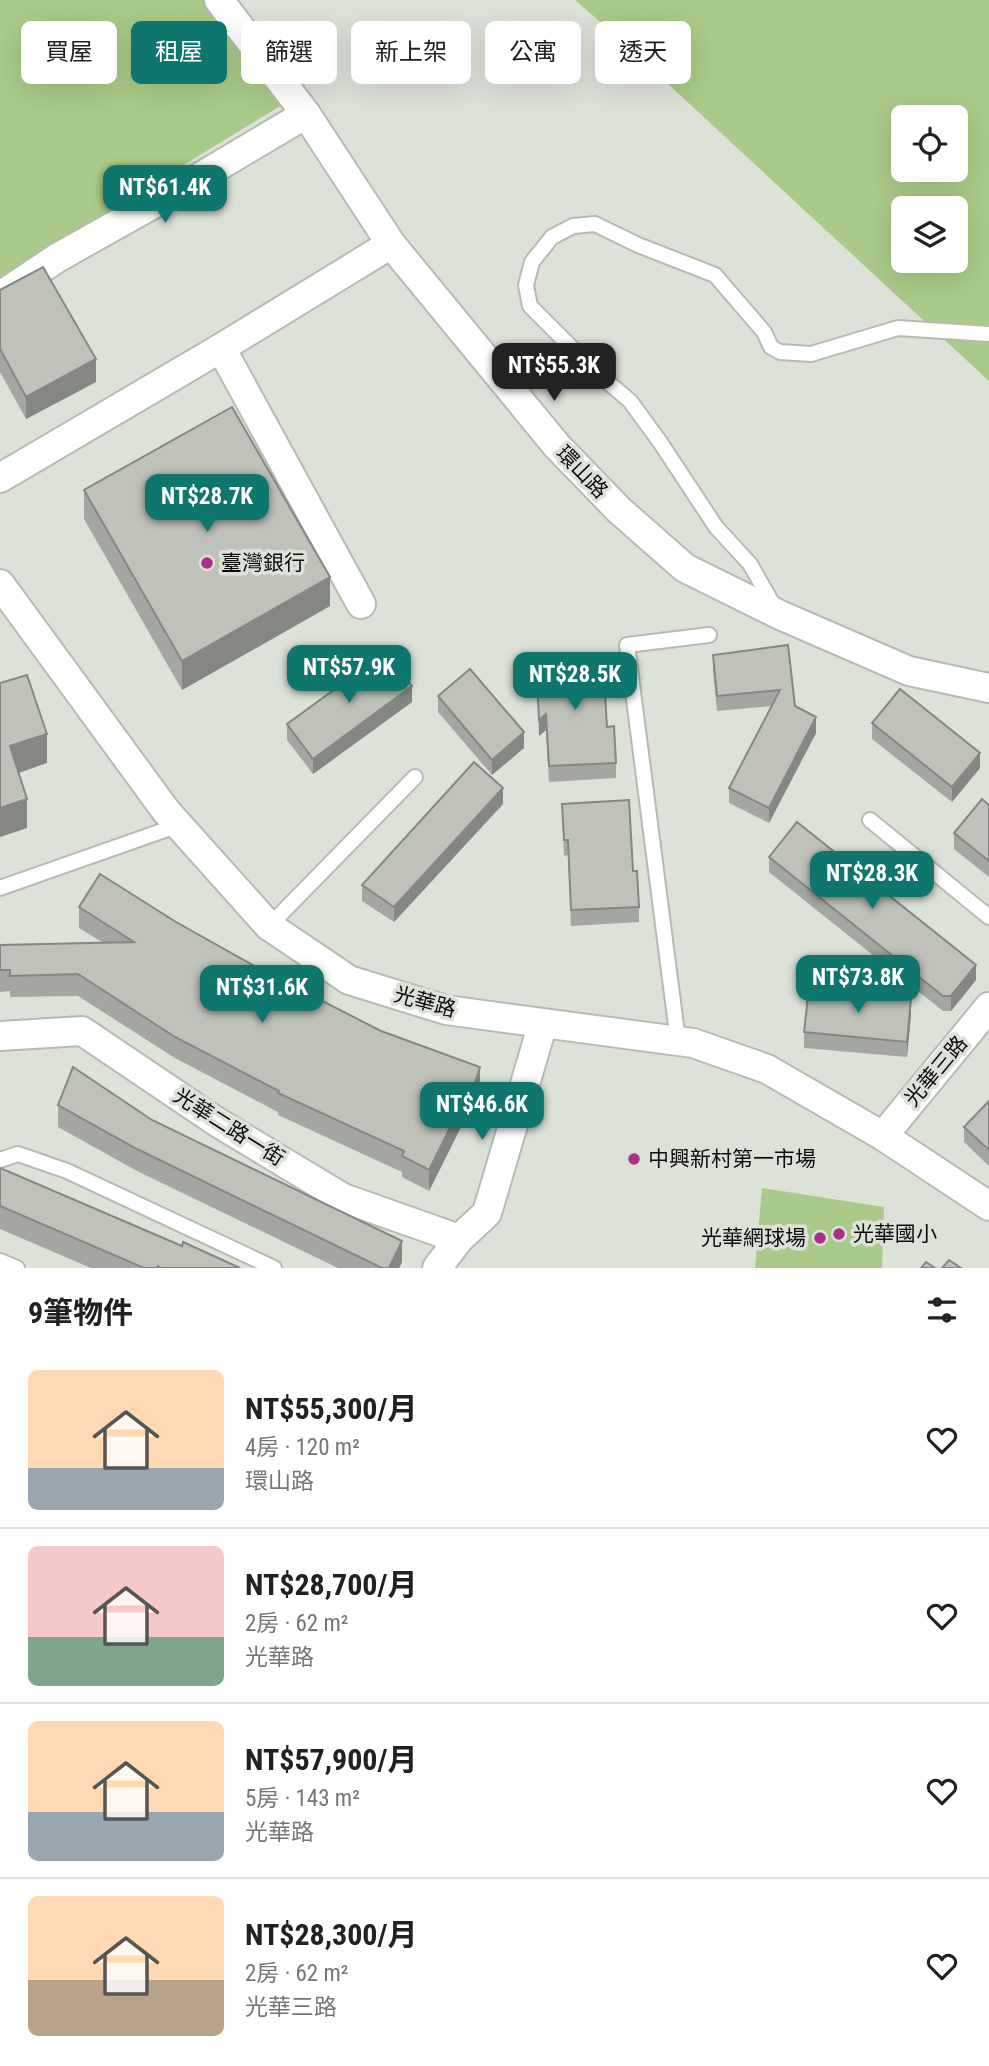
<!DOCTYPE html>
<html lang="zh-TW">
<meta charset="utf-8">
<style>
:root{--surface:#fff;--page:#f2f2f2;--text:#202124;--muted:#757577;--line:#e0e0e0;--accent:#0f766e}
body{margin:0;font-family:"Roboto Condensed","Noto Sans TC",sans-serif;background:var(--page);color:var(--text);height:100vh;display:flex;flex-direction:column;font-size:26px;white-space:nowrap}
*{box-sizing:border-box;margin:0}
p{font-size:23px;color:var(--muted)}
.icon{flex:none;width:38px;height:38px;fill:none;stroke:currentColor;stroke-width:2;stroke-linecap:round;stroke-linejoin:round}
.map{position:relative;height:1268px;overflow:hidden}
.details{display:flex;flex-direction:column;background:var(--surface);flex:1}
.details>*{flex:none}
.hud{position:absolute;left:21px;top:21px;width:948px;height:63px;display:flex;gap:14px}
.buttons{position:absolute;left:891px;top:105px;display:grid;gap:14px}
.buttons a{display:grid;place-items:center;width:77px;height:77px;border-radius:10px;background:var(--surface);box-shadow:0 7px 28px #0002;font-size:35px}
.price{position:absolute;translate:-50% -60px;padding:0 16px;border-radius:14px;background:var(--accent);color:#fff;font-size:23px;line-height:46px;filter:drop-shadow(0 2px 4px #0008)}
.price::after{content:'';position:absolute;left:50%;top:42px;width:21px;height:16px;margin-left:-10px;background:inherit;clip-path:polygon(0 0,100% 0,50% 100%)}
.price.selected{background:#222;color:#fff}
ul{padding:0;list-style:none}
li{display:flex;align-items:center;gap:21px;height:175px;padding:0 28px}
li+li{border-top:2px solid var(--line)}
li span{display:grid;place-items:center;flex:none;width:196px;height:140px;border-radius:10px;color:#555}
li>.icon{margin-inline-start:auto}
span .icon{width:84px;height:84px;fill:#fffc;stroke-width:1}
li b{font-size:30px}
h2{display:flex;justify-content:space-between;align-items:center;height:84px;padding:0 28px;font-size:30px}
.pill{padding:0 24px;border-radius:10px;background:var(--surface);box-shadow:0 7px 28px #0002;font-size:24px;line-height:63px}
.pill.selected{background:var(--accent);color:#fff}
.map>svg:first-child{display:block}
.green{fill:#a9ca88;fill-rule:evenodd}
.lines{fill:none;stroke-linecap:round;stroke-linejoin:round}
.lane-casing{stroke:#b6bbb2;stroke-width:18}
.street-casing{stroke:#b6bbb2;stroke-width:32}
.lane{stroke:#fff;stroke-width:14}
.street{stroke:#fff;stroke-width:28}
.wall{fill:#a3a79f}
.shaded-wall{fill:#858882}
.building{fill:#bec2b9;stroke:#858882;stroke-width:2}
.poi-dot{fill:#a73188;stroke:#dde2d9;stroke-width:2.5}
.labels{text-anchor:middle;stroke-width:7;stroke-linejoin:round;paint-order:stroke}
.street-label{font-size:21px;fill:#0b0c09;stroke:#dde2d9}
.poi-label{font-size:21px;fill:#0b0c09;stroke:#dde2d9;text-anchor:start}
</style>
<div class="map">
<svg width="989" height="1268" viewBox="0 0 989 1268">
<rect width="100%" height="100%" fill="#dde2d9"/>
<g class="green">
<path d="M0,0H205L282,105L0,277Z"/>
<path d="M575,0H989V381L614,34ZM903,117H956V170H903ZM903,208H956V261H903Z"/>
<path d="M762,1188L884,1207L882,1268H755Z"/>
</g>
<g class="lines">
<defs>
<g id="lane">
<path d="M775,608L750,564L716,527L660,442L630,401L597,373L530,306L526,285L532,262L552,237L573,226L595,224L638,245L715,275L764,332L771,347L780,352L811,354L898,328L989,334"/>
<path d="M870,820L989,917"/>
<path d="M0,888L179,825"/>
<path d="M269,926L415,777"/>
<path d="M678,1041L627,645L709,635"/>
<path d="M0,1160L18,1154L67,1171L274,1268"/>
<path d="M0,1261L17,1268"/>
</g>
<g id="street">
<path d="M219,0L306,114L391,244L557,446L619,510L685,568L780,615L909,671L989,688"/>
<path d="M0,296L57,258L185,186L306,114"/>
<path d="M221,348L361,604"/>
<path d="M0,478L221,348L391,244"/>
<path d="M0,584L166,811L269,926L349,980L446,1010L693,1043L767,1069L883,1136L989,1206"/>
<path d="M0,1036L82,1031L217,1122L343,1198L459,1239"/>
<path d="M883,1136L989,1007"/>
<path d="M437,1268L459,1239L487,1213L543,1023"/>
</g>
</defs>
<use href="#lane" class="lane-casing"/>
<use href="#street" class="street-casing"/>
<use href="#lane" class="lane"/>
<use href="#street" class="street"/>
</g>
<g class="wall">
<path d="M0,290L96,382L26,419L0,372Z"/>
<path d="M84,490L330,606L182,690L84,519Z"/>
<path d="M788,645L795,706L816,733L769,823L729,803V788L772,706L717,711L713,671V655Z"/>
<path d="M536,662L607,727L616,763V778L549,782L546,730L539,736Z"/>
<path d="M438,696L524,748L492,775L438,712Z"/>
<path d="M412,702L313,774L287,740V724Z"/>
<path d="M872,723L980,768L952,802L872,739Z"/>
<path d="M503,804L394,922L362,901V885Z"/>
<path d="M562,804L633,871L639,907V922L571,926L568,855L564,856Z"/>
<path d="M989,805V877L954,849V833Z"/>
<path d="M769,857L976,980L951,1011H943L769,872Z"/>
<path d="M79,907L176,922L258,968L480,1088L469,1123L464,1121L429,1191L402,1177V1172L278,1115V1112L175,1058L78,996L10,997V991L0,992V945L102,942L79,928Z"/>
<path d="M911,1014L907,1057L804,1048V1032Z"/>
<path d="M989,1101V1166L964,1142V1127Z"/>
<path d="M58,1105L152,1120L402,1262L399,1268H338L137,1171L58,1127Z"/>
<path d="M0,1168L182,1246L240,1268H91L0,1229Z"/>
</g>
<g class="shaded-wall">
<path d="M96,359V382L26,419V397Z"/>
<path d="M330,577V606L182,690V661Z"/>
<path d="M412,686V702L313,774V759Z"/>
<path d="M546,714V730L539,736V720Z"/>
<path d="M816,717V733L769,823V808Z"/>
<path d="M524,732V748L492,775V760Z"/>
<path d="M47,734V763L10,776V746Z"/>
<path d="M980,753V768L952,802V787Z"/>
<path d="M503,788V804L394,922V907Z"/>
<path d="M27,799V828L0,837V808Z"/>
<path d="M976,965V980L951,1011V996Z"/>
<path d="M911,998V1014L907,1057V1042Z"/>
<path d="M480,1067V1088L469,1123V1102Z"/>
<path d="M464,1100V1121L429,1191V1170Z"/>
<path d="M402,1241V1262L399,1268H389Z"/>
</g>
<g class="building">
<path d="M43,267L96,359L26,397L0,349V290Z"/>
<path d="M232,407L330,577L182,661L84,490Z"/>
<path d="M788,645L795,706L816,717L769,808L729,788L780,690L717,696L713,655Z"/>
<path d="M386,652L412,686L313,759L287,724Z"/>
<path d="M603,658L607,727L614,726L616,763L549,766L546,714L539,720L536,662Z"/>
<path d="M470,669L524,732L492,760L438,696Z"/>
<path d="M27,675L47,734L10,746L27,799L0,808V683Z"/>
<path d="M900,689L980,753L952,787L872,723Z"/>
<path d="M474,762L503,788L394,907L362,885Z"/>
<path d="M982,799L989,805V861L954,833Z"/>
<path d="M629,800L633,871H637L639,907L571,910L568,840H564L562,804Z"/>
<path d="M797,822L976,965L951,996H943L769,857Z"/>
<path d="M100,874L176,922L258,968L381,1031L480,1067L469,1102L464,1100L429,1170L402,1156L404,1151L278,1093L279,1091L175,1037L78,974L10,976V970H0V945L134,942L79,907Z"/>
<path d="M809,988L911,998L907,1042L804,1032Z"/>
<path d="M73,1067L152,1120L402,1241L389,1268H382L137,1149L58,1105Z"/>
<path d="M989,1101V1150L964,1127Z"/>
<path d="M0,1168L182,1246L183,1242L240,1268H161L158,1266L157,1268H144L0,1206Z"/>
<path d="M949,1260L961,1268H942Z"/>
<path d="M926,1262L935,1268H921Z"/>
</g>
<g class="poi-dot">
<circle cx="207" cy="563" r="7"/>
<circle cx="634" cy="1159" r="7"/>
<circle cx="839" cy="1234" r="7"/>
<circle cx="820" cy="1238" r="7"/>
</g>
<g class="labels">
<g class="street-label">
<text transform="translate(582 472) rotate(46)" y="7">環山路</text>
<text transform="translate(425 1002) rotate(15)" y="7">光華路</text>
<text transform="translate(936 1071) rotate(-50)" y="7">光華三路</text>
<text transform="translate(229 1127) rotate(32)" y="7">光華二路一街</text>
</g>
<g class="poi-label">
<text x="221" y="570">臺灣銀行</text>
<text x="648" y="1166">中興新村第一市場</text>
<text x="853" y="1241">光華國小</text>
<text x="806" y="1245" text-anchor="end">光華網球場</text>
</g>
</g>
</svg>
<div class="buttons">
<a><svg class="icon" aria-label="locate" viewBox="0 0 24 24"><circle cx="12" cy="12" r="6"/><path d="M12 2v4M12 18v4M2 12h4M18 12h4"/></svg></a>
<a><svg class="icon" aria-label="layers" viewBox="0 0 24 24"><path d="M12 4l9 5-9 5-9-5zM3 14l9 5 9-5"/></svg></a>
</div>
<b class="price" style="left:165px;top:225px">NT$61.4K</b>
<b class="price selected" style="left:554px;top:403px">NT$55.3K</b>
<b class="price" style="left:207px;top:534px">NT$28.7K</b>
<b class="price" style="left:349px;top:705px">NT$57.9K</b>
<b class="price" style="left:575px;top:712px">NT$28.5K</b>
<b class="price" style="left:872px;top:911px">NT$28.3K</b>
<b class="price" style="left:858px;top:1015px">NT$73.8K</b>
<b class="price" style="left:262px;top:1025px">NT$31.6K</b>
<b class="price" style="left:482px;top:1142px">NT$46.6K</b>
<div class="hud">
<a class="pill">買屋</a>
<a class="pill selected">租屋</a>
<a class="pill">篩選</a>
<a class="pill">新上架</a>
<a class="pill">公寓</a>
<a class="pill">透天</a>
</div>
</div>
<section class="details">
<h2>9筆物件<svg class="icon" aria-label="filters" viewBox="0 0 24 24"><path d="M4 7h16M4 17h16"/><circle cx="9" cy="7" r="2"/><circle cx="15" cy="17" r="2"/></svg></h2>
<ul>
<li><span style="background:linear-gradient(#ffd9b3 70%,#9aa5b1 0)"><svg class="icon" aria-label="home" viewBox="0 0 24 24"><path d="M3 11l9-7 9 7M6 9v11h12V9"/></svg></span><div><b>NT$55,300/月</b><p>4房 · 120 m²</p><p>環山路</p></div><svg class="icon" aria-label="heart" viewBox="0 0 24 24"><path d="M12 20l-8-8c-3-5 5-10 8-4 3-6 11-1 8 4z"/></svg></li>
<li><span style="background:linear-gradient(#f6c9c9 65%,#7fa58c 0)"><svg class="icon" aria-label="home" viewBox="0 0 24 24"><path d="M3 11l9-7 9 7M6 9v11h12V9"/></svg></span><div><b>NT$28,700/月</b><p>2房 · 62 m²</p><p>光華路</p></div><svg class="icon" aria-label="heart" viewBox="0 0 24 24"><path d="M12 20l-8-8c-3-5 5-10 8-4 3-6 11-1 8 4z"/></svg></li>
<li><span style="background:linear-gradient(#ffd9b3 65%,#9aa5b1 0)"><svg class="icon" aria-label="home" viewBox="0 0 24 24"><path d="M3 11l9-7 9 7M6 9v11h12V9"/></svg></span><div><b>NT$57,900/月</b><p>5房 · 143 m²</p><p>光華路</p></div><svg class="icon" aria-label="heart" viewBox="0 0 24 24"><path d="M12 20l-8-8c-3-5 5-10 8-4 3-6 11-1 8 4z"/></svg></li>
<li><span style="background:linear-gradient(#ffd9b3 60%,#b9a48a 0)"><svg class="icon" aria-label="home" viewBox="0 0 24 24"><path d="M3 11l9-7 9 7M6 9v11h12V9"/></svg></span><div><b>NT$28,300/月</b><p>2房 · 62 m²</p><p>光華三路</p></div><svg class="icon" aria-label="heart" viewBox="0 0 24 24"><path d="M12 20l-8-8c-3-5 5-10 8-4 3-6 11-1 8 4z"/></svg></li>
</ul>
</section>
